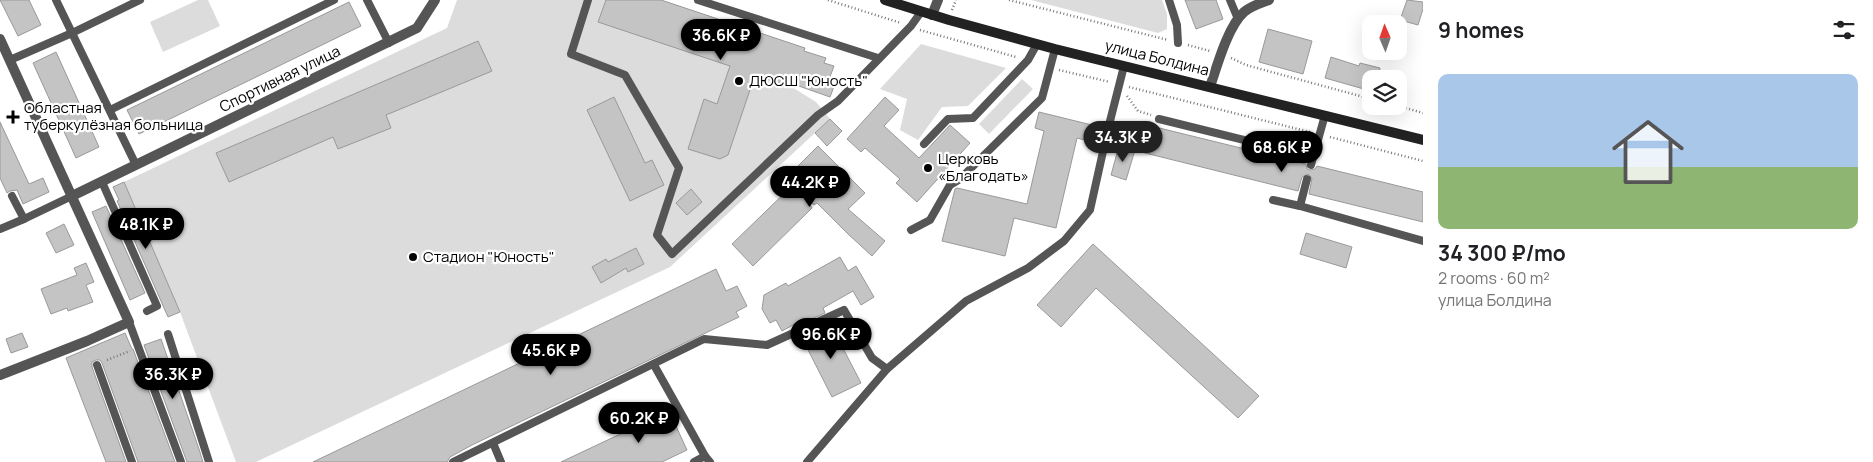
<!DOCTYPE html>
<meta charset="utf-8">
<style>
:root{--surface:#fff;--page:#f2f2f2;--text:#202124;--muted:#757577;--accent:#000}
body{margin:0;font-family:Manrope,sans-serif;background:var(--page);color:var(--text);height:100vh;display:flex;flex-direction:column;font-size:19px;white-space:nowrap}
*{box-sizing:border-box;margin:0}
p{font-size:16px;color:var(--muted)}
.icon{flex:none;width:28px;height:28px;fill:none;stroke:currentColor;stroke-width:2;stroke-linecap:round;stroke-linejoin:round}
.map{position:relative;flex:1;overflow:hidden}
.drawer{display:flex;flex-direction:column;background:var(--surface);width:450px}
.drawer>*{flex:none}
.needle{width:32px;rotate:358deg}
.fabs{position:absolute;left:1362px;top:15px;display:grid;gap:10px}
.fabs a{display:grid;place-items:center;width:45px;height:45px;border-radius:10px;background:var(--surface);box-shadow:0 5px 20px #0002;font-size:25px}
.price{position:absolute;translate:-50% -42px;padding:0 11px;border-radius:18px;background:var(--accent);color:#fff;font-size:16px;line-height:32px;filter:drop-shadow(0 1px 2px #0008)}
.price::after{content:'';position:absolute;left:50%;top:30px;width:15px;height:11px;margin-left:-8px;background:inherit;clip-path:polygon(0 0,100% 0,50% 100%)}
.price.on{background:#222;color:#fff}
ul{padding:0;list-style:none}
li{display:grid;align-content:center;gap:10px;height:265px;padding:0 15px}
li span{display:grid;place-items:center;height:155px;border-radius:10px;color:#555}
li>.icon{margin-inline-start:auto}
span .icon{width:90px;height:90px;fill:#fffc;stroke-width:1}
li b{font-size:21px}
h2{display:flex;justify-content:space-between;align-items:center;height:60px;padding:0 15px;font-size:21px}
main{display:flex;flex:1;min-height:0}
.map>svg:first-child{display:block}
.green{fill:#dcdcdc}
.building{fill:#c4c4c4;stroke:#999}
.lines{fill:none;stroke-linecap:round;stroke-linejoin:round}
.path{stroke:#777;stroke-width:2.5;stroke-dasharray:1 2.5;stroke-linecap:butt}
.service{stroke:#555;stroke-width:8}
.minor{stroke:#555;stroke-width:10}
.secondary{stroke:#222;stroke-width:10}
.poi-dot{fill:#000;stroke:#fff;stroke-width:2}
.labels{text-anchor:middle;stroke-width:4.5;stroke-linejoin:round;paint-order:stroke}
.street-label{font-size:15px;fill:#000;stroke:#fff}
.poi-label{font-size:15px;fill:#000;stroke:#fff;text-anchor:start}
</style>
<main>
<div class="map">
<svg width="1423" height="462" viewBox="0 0 1423 462">
<rect width="100%" height="100%" fill="#fff"/>
<g class="green">
<path d="M198,0H208L220,26L163,52L150,22Z"/>
<path d="M457,0H661L805,48L792,87L816,102L830,119L670,267L256,462H236L180,312L124,182L447,28Z"/>
<path d="M1031,0H1162L1167,14V29L1158,33Z"/>
<path d="M921,44L1006,68L968,106L942,107L918,140L900,130L907,99L880,89Z"/>
<path d="M1022,79L1033,89L989,134L979,124Z"/>
</g>
<g class="building">
<path d="M0,0H29L41,25L18,36Z"/>
<path d="M606,0H661L805,48L804,51L826,58L824,63L834,66L828,82L835,84L830,97L793,84L792,87L755,75L728,155L720,159L688,149L704,99L717,104L730,66L598,22Z"/>
<path d="M1185,0H1216L1223,19L1196,29Z"/>
<path d="M1407,0L1423,2V9L1418,25L1400,20Z"/>
<path d="M349,2L361,26L139,134L127,110Z"/>
<path d="M1268,29L1312,41L1303,74L1259,62Z"/>
<path d="M478,41L492,71L386,115L391,128L338,149L333,137L229,182L216,153Z"/>
<path d="M56,52L99,147L76,158L33,63Z"/>
<path d="M1331,57L1359,66L1360,63L1380,68L1378,79H1371V91L1325,78Z"/>
<path d="M614,97L645,163L652,160L664,185L630,201L587,110Z"/>
<path d="M885,97L899,110L884,126L919,158L950,125L970,143L917,202L896,183L900,179L865,148L861,152L847,139Z"/>
<path d="M1039,112L1096,126L1092,142L1077,138L1056,228L1014,218L1005,256L942,241L955,189L957,188L1027,204L1044,131L1035,128Z"/>
<path d="M830,119L842,131L827,146L815,133Z"/>
<path d="M0,122L29,184L43,178L49,192L23,204L17,190L10,191L7,193L0,178Z"/>
<path d="M1143,124L1306,164L1307,169L1310,170L1315,169L1317,166L1423,192V222L1309,194L1312,178L1308,174L1302,177L1298,191L1137,151Z"/>
<path d="M818,146L865,193L848,209L885,241L872,256L848,234L817,203L814,205L807,199L812,208L753,266L732,244L796,182L789,175Z"/>
<path d="M1119,146L1135,150L1126,180L1111,175Z"/>
<path d="M124,182L180,312L168,317L117,201L119,200L113,187Z"/>
<path d="M691,189L702,202L687,215L676,203Z"/>
<path d="M106,206L145,293L130,300L92,212Z"/>
<path d="M64,224L74,245L56,253L46,233Z"/>
<path d="M1306,233L1352,247L1346,268L1300,254Z"/>
<path d="M1093,244L1259,396L1238,418L1096,288L1061,327L1037,305Z"/>
<path d="M636,248L644,264L628,272L626,268L601,283L592,267L606,259L608,262Z"/>
<path d="M840,257L848,271L856,266L874,297L861,305L853,291L823,308L825,313L796,326L795,324L782,331L776,320L770,323L762,309L764,295L786,283L788,286Z"/>
<path d="M86,263L94,282L86,285L93,302L68,311L67,308L51,314L41,289L77,275L74,268Z"/>
<path d="M716,269L726,291L737,286L747,306L736,312L739,317L472,445L450,457L447,462H313Z"/>
<path d="M830,323L861,383L832,397L801,336Z"/>
<path d="M22,333L28,347L11,353L6,339Z"/>
<path d="M125,333L132,349H133L175,462H138L102,363L100,360H96L92,362V367L126,462H106L66,358Z"/>
<path d="M161,339L199,449L203,462H187L144,345Z"/>
<path d="M669,411L687,450L662,462H561Z"/>
</g>
<g class="lines">
<g class="path">
<path d="M828,0L901,23"/>
<path d="M1009,0L1168,40"/>
<path d="M952,10L956,0"/>
<path d="M920,30L1016,57"/>
<path d="M1188,45L1210,51"/>
<path d="M1231,58L1246,65L1371,99"/>
<path d="M1059,70L1110,82"/>
<path d="M1129,87L1310,132"/>
<path d="M1127,96L1138,111L1151,115"/>
<path d="M1399,106L1423,113"/>
<path d="M1330,137L1423,161"/>
<path d="M107,360L130,351"/>
</g>
<g class="service">
<path d="M56,0L136,165"/>
<path d="M367,0L389,43"/>
<path d="M588,0L571,54L625,75L679,168L657,235L672,254L818,115L838,101L911,26L921,12"/>
<path d="M698,0L878,58"/>
<path d="M1169,0L1177,25L1178,43"/>
<path d="M1230,0L1238,19"/>
<path d="M10,60L72,33L140,0"/>
<path d="M110,110L334,0"/>
<path d="M1159,119L1313,157"/>
<path d="M924,144L948,119L973,118L1028,60L1037,44"/>
<path d="M1311,165L1325,115"/>
<path d="M1307,179L1300,206L1423,241"/>
<path d="M102,182L157,306L147,311"/>
<path d="M12,196L24,219L72,196"/>
<path d="M1273,200L1300,206"/>
<path d="M0,229L24,219"/>
<path d="M911,230L930,220L950,185L960,179L1042,98L1055,49"/>
<path d="M129,322L181,462"/>
<path d="M168,334L209,462"/>
<path d="M97,365L132,462"/>
<path d="M654,365L705,456"/>
<path d="M493,443L501,462"/>
<path d="M453,462L704,339L767,345L844,310L872,358L887,369L966,301L1028,268L1064,241L1090,210L1108,129L1124,66"/>
<path d="M694,462L705,456L710,462"/>
<path d="M807,462L887,369"/>
</g>
<g class="minor">
<path d="M932,15L938,0"/>
<path d="M0,39L129,322L87,341L0,375"/>
<path d="M1210,87C1217,66 1228,26 1244,12C1251,6 1261,3 1269,0"/>
<path d="M72,196L417,28L435,0"/>
</g>
<path class="secondary" d="M885,0L949,20L1055,49L1423,140"/>
</g>
<g class="poi-dot">
<circle cx="739" cy="81" r="5"/>
<path d="M10.5 109.5h5v5h5v5h-5v5h-5v-5h-5v-5h5z"/>
<circle cx="928" cy="168" r="5"/>
<circle cx="413" cy="257" r="5"/>
</g>
<g class="labels">
<g class="street-label">
<text transform="translate(1157 58) rotate(14)" y="5">улица Болдина</text>
<text transform="translate(280 79) rotate(-26)" y="5">Спортивная улица</text>
</g>
<g class="poi-label">
<text x="749" y="86">ДЮСШ "Юность"</text>
<text x="24" y="113">Областная<tspan x="24" dy="17">туберкулёзная больница</tspan></text>
<text x="938" y="164">Церковь<tspan x="938" dy="17">«Благодать»</tspan></text>
<text x="423" y="262">Стадион "Юность"</text>
</g>
</g>
</svg>
<div class="fabs">
<a><svg class="needle" viewBox="-14 -14 28 28"><path d="M0-13l5 13h-10z" fill="#e53935"/><path d="M0 13l5-13h-10z" fill="#757577"/></svg></a>
<a><svg class="icon" aria-label="layers" viewBox="0 0 24 24"><path d="M12 4l9 5-9 5-9-5zM3 14l9 5 9-5"/></svg></a>
</div>
<b class="price" style="left:721px;top:61px">36.6K ₽</b>
<b class="price on" style="left:1123px;top:163px">34.3K ₽</b>
<b class="price" style="left:1282px;top:173px">68.6K ₽</b>
<b class="price" style="left:810px;top:208px">44.2K ₽</b>
<b class="price" style="left:146px;top:250px">48.1K ₽</b>
<b class="price" style="left:831px;top:360px">96.6K ₽</b>
<b class="price" style="left:551px;top:376px">45.6K ₽</b>
<b class="price" style="left:173px;top:400px">36.3K ₽</b>
<b class="price" style="left:639px;top:444px">60.2K ₽</b>
</div>
<section class="drawer">
<h2>9 homes<svg class="icon" aria-label="filters" viewBox="0 0 24 24"><path d="M4 7h16M4 17h16"/><circle cx="9" cy="7" r="2"/><circle cx="15" cy="17" r="2"/></svg></h2>
<ul>
<li><span style="background:linear-gradient(#a9c7e8 60%,#8fb573 0)"><svg class="icon" aria-label="home" viewBox="0 0 24 24"><path d="M3 11l9-7 9 7M6 9v11h12V9"/></svg></span><div><b>34 300 ₽/mo</b><p>2 rooms · 60 m²</p><p>улица Болдина</p></div></li>
</ul>
</section>
</main>
